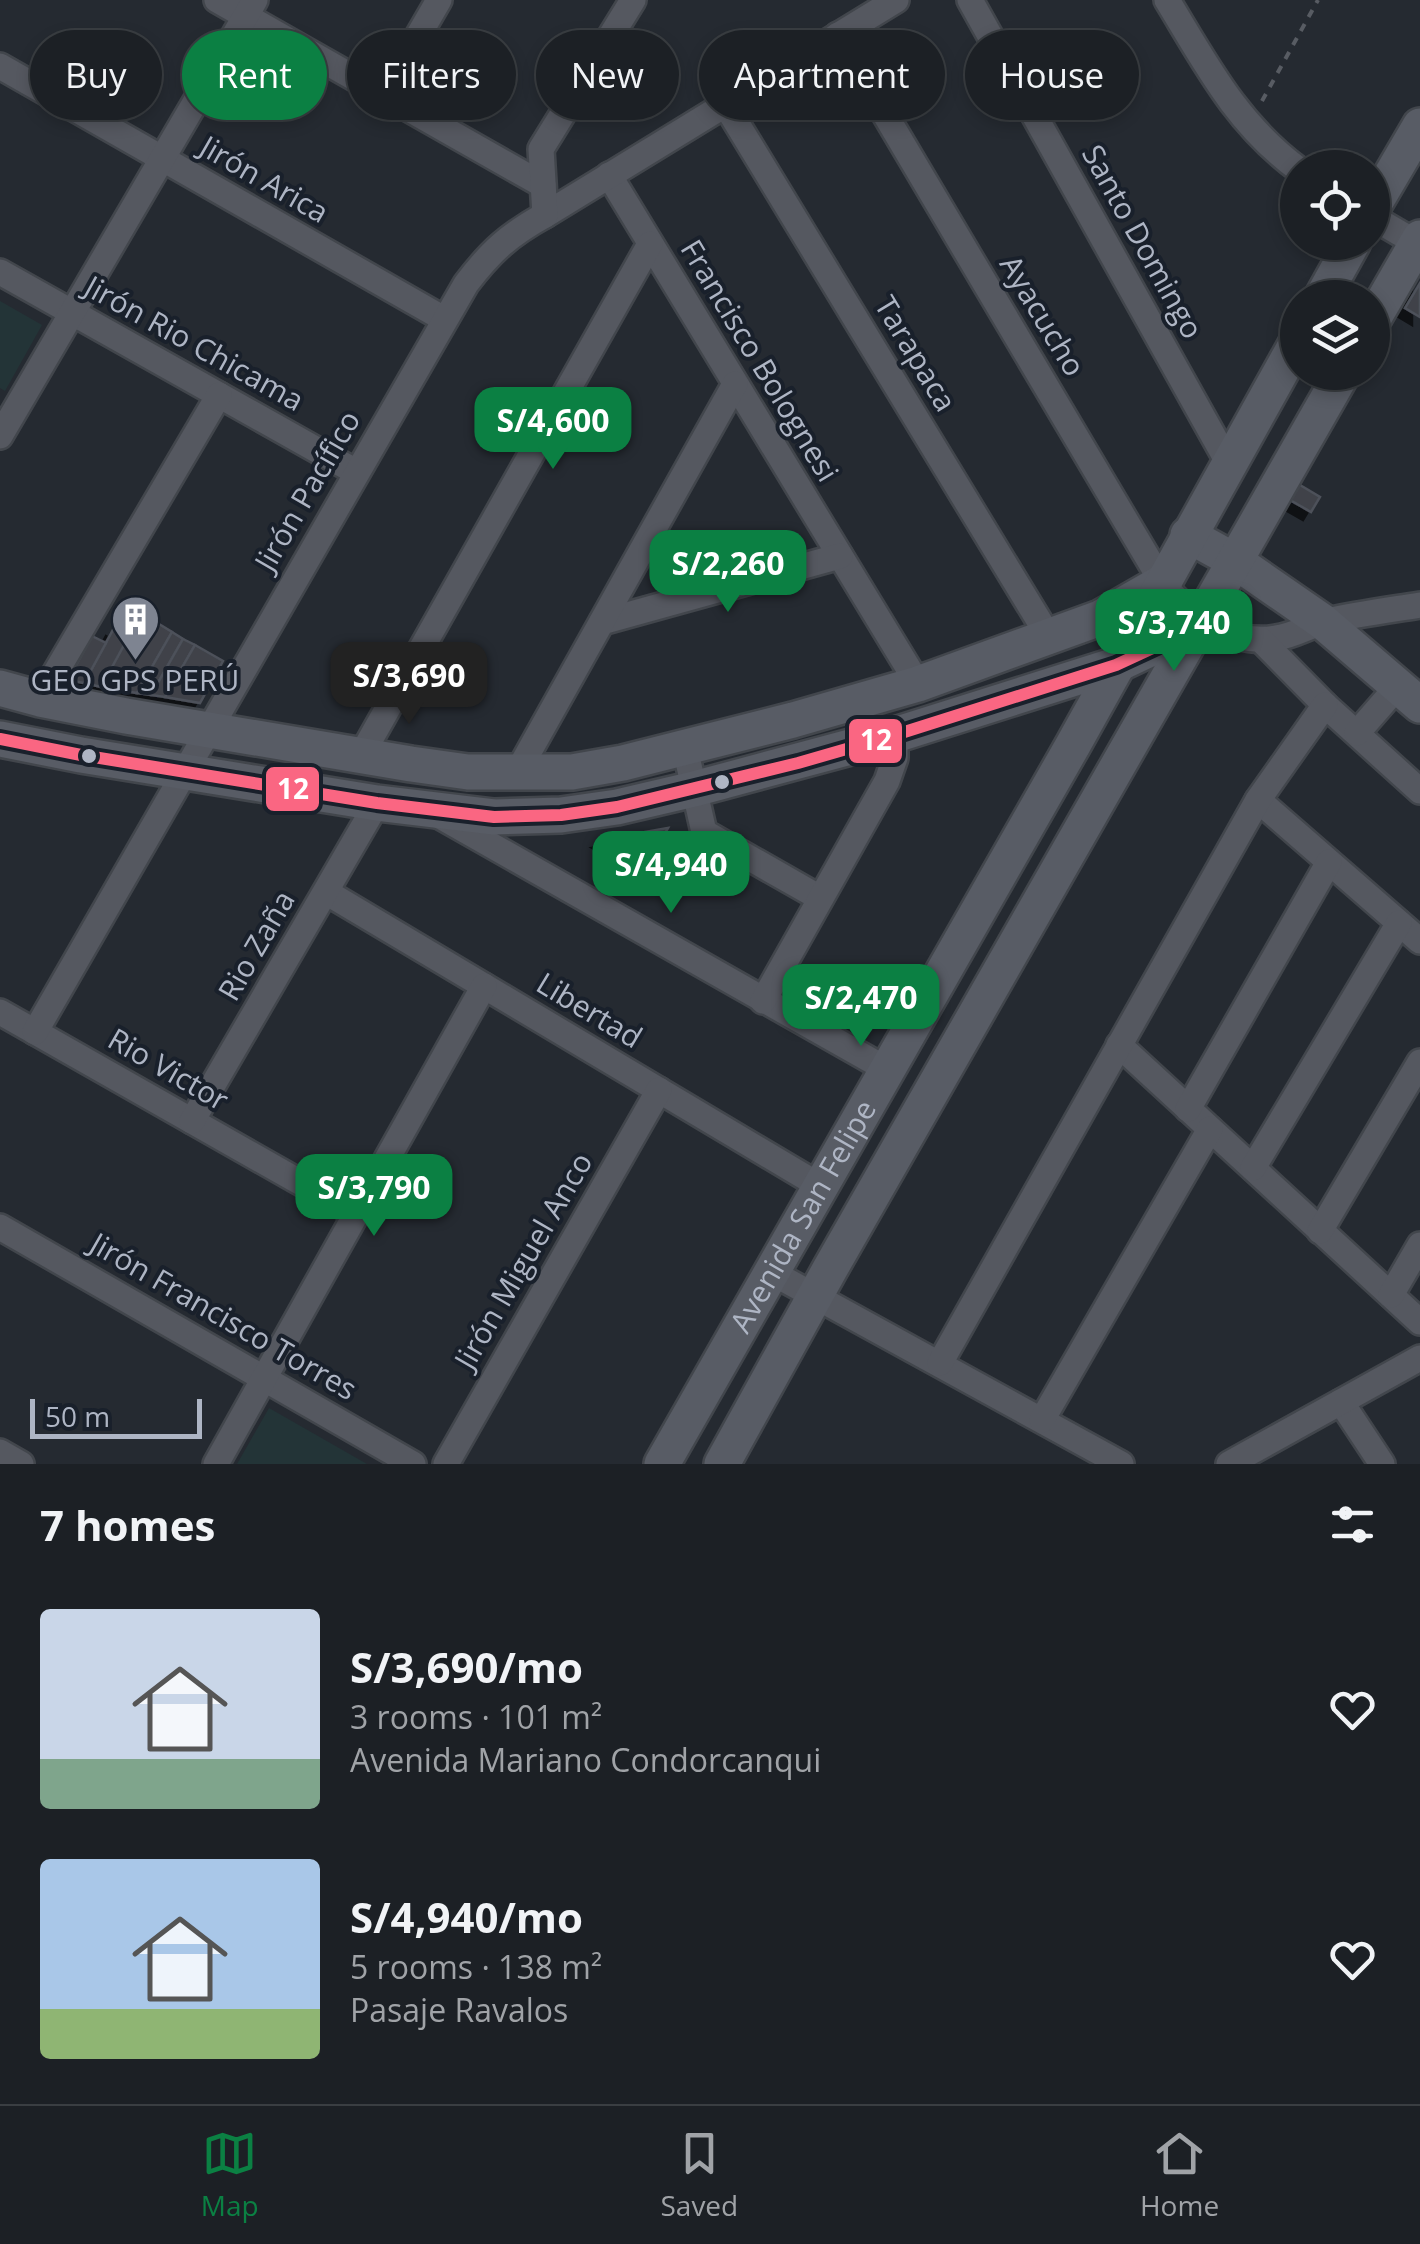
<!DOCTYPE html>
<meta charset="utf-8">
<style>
:root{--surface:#1c2025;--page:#25282d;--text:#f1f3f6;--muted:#a0a3a7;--line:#3a3e42;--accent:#0b8043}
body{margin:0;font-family:"Open Sans",sans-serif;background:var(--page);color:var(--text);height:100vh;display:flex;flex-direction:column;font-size:38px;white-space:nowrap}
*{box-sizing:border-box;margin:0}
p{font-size:32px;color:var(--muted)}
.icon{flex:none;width:55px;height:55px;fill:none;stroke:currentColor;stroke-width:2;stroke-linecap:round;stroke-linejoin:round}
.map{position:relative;height:1464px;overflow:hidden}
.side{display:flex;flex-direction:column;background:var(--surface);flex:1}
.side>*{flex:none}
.banner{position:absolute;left:30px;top:30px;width:1360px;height:90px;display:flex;gap:20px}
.controls{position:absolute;left:1280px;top:150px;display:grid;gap:20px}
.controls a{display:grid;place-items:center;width:110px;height:110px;border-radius:50%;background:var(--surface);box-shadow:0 5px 15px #0003,0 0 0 2px var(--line);font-size:50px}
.scale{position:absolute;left:30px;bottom:25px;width:172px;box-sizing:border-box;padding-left:10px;border:5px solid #aeb5c4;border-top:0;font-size:28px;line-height:35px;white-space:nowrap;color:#aeb5c4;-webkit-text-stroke:8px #19202b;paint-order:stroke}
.price{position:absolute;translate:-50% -85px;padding:0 22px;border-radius:20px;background:var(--accent);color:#fff;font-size:32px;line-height:65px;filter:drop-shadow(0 2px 5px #0008)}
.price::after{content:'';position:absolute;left:50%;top:60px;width:30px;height:22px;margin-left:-15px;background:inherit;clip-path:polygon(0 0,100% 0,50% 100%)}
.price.on{background:#222;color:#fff}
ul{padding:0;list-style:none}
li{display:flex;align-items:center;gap:30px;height:250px;padding:0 40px}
li span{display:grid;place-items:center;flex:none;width:280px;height:200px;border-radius:10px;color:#555}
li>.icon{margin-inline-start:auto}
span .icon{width:120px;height:120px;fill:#fffc;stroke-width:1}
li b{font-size:42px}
h2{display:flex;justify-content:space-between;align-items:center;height:120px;padding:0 40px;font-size:42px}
.pill{padding:0 35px;border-radius:45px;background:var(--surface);box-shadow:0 5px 15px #0003,0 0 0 2px var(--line);font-size:35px;line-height:90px}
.pill.on{background:var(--accent);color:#fff}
.tab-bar{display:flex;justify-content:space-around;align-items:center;height:140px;border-top:2px solid var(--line);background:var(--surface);font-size:28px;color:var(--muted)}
.tab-bar a{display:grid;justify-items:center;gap:5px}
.tab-bar .on{color:var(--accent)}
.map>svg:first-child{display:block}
.green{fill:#233437}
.building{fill:#3f434a;stroke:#4d515a;stroke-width:2.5;filter:url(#shadow)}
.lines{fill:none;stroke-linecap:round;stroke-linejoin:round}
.street-casing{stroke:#42464c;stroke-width:30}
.secondary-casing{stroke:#42464c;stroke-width:40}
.path{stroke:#585c63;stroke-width:4;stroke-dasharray:8 8;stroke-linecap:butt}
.street{stroke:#555860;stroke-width:25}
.secondary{stroke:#585c65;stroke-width:35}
.bus-1-casing{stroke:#19202b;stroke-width:20}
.bus-1{stroke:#fa6682;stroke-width:12}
.bus-dot{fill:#aeb5c4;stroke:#19202b;stroke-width:4}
.labels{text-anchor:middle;stroke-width:8;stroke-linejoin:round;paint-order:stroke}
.street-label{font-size:30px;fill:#aeb5c4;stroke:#19202b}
.poi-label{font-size:30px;fill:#aeb5c4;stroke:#19202b}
.line-badge{stroke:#19202b;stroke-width:4}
.badge-label{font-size:28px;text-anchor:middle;font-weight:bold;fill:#fff}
</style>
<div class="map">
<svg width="1420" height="1464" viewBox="0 0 1420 1464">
<defs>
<filter id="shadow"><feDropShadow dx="-8" dy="8" stdDeviation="0" flood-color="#0009"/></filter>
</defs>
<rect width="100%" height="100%" fill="#252a31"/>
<g class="green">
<path d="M0,301L42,325L5,391L0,388Z"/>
<path d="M269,1408L367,1464H237Z"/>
</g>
<g class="building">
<path d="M1420,283V317L1405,308Z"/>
<path d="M1300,485L1320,497L1311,512L1290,500Z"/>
<path d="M141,613L172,632L137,693L101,687Z"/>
<path d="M114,628L129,636L101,687L84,683Z"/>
<path d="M172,632L183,639L151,695L137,693Z"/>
<path d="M92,636L106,643L84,683L68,680Z"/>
<path d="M183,639L195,645L165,697L151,695Z"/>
<path d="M195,645L223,661L200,703L165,697Z"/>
<path d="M668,828L646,866L600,840Z"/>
</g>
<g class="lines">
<defs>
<g id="street">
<path d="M217,0L543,185"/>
<path d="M970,0L1229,464"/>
<path d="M1167,0C1206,64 1236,123 1298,169"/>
<path d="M838,35L1162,582C1187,616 1232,646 1276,638C1293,636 1310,625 1327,621C1358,614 1389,610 1420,605"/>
<path d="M0,66L444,319"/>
<path d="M384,95L439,0"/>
<path d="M725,104L1049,637"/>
<path d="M609,175L918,684"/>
<path d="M545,215L896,0"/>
<path d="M1372,217L1420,245"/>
<path d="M0,272L356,472"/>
<path d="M0,436L255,0"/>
<path d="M602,622L840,556"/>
<path d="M1261,640L1325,705L1420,791"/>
<path d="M40,699L219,395"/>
<path d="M1357,733L1398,686"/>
<path d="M685,748L704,832L820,898"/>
<path d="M362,754L650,244"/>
<path d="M517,773L735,384"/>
<path d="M1258,800L1420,941"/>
<path d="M438,815L886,1069"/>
<path d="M326,892L820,1186"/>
<path d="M763,1001L887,781L895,758V735"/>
<path d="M0,1012L356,1214"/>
<path d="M35,1032L466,284C491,251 509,235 545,215L541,149L633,0"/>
<path d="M1119,1045L1420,1322"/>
<path d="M1188,1109L1329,862"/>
<path d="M192,1121L377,803"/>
<path d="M1253,1168L1399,923"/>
<path d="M0,1227L413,1464"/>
<path d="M1320,1231L1420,1062"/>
<path d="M771,1272L1121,1464"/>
<path d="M1391,1295L1420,1245"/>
<path d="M940,1363L1258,800L1325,705"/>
<path d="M1341,1402L1382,1464"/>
<path d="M1042,1420L1210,1129"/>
<path d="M0,1452L21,1464"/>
<path d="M216,1464L484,986"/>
<path d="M446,1464L659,1090"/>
<path d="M1229,1464L1420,1358"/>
</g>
<g id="secondary">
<path d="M1372,208L1420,126"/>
<path d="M1322,298L1353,242"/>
<path d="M1372,321L1420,238"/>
<path d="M1188,535L1235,561L1323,622L1420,705"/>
<path d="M0,688L40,699L126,716L411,764L468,772H572L623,763L793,720L918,684L1100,618L1161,583"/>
<path d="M0,739L81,755L377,803L494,817L561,815L617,807L694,789L895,735L1116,665L1169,640L1201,622"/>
<path id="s1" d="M662,1464L1073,745L1298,341"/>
<path d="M722,1464L830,1269L1343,372"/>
</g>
</defs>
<use href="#street" class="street-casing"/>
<use href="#secondary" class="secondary-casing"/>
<path class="path" d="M1262,101L1318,0"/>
<use href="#street" class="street"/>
<use href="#secondary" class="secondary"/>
<defs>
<path id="bus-1" d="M0,739L81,755L377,803L494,817L561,815L617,807L798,763L895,735L1116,665L1157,646"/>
</defs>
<use href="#bus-1" class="bus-1-casing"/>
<use href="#bus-1" class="bus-1"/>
</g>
<defs>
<symbol id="building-pin" viewBox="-11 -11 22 30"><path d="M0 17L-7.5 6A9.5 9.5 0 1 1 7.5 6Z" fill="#7e8491" stroke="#19202b"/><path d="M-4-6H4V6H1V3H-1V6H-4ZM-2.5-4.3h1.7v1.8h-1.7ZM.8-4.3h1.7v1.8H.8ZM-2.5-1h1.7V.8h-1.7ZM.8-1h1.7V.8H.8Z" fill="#fff"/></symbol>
</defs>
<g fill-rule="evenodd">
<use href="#building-pin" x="108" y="592" width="55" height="75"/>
</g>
<g class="bus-dot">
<circle cx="89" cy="756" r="9"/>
<circle cx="722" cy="782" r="9"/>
</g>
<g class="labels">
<g class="street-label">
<text transform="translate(264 180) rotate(30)" y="10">Jirón Arica</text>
<text transform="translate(1142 242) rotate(61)" y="10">Santo Domingo</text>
<text transform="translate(1042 316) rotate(59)" y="10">Ayacucho</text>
<text transform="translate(194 344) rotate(29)" y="10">Jirón Rio Chicama</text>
<text transform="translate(915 354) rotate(59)" y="10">Tarapaca</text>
<text transform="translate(759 361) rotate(59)" y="10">Francisco Bolognesi</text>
<text transform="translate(308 491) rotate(-60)" y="10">Jirón Pacífico</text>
<text transform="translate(257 946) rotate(-60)" y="10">Rio Zaña</text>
<text transform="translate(589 1011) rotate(31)" y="10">Libertad</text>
<text transform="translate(168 1070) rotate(30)" y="10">Rio Victor</text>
<text dy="10" stroke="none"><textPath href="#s1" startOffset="285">Avenida San Felipe</textPath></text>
<text transform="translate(524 1261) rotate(-60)" y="10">Jirón Miguel Anco</text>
<text transform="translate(223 1317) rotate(30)" y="10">Jirón Francisco Torres</text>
</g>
<g class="poi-label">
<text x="135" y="691">GEO GPS PERÚ</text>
</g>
</g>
<g class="line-badge">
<rect x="847" y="717" width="57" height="48" rx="10" fill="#fa6682"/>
<rect x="264" y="765" width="57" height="48" rx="10" fill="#fa6682"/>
</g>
<g class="badge-label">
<text x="876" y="750">12</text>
<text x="293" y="799">12</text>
</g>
</svg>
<div class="controls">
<a><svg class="icon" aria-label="locate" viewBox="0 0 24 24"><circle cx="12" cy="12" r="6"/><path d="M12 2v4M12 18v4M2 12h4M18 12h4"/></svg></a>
<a><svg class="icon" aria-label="layers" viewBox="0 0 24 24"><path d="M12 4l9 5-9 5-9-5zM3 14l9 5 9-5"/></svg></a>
</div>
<div class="scale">50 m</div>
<b class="price" style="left:553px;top:472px">S/4,600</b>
<b class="price" style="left:728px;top:615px">S/2,260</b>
<b class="price" style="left:1174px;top:674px">S/3,740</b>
<b class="price on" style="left:409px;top:727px">S/3,690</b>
<b class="price" style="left:671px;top:916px">S/4,940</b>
<b class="price" style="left:861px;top:1049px">S/2,470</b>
<b class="price" style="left:374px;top:1239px">S/3,790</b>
<div class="banner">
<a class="pill">Buy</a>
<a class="pill on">Rent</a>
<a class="pill">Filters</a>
<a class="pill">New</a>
<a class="pill">Apartment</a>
<a class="pill">House</a>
</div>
</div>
<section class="side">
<h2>7 homes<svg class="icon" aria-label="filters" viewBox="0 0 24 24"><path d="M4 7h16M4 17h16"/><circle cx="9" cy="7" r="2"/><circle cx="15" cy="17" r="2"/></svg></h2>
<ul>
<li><span style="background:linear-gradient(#c9d6e8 75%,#7fa58c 0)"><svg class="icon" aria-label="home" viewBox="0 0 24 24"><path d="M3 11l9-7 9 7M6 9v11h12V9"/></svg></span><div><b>S/3,690/mo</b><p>3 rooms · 101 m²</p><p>Avenida Mariano Condorcanqui</p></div><svg class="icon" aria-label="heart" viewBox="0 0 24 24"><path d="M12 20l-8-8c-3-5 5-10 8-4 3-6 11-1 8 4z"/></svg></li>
<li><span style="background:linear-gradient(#a9c7e8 75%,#8fb573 0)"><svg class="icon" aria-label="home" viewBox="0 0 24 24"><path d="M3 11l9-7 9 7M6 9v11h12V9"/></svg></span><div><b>S/4,940/mo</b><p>5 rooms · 138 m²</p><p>Pasaje Ravalos</p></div><svg class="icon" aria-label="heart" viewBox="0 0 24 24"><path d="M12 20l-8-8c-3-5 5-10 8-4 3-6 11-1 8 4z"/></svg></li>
</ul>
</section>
<nav class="tab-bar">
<a class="on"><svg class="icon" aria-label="map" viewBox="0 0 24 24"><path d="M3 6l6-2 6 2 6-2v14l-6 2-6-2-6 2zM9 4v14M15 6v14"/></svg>Map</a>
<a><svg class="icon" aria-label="saved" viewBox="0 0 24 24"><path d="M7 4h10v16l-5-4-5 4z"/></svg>Saved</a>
<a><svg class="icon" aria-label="home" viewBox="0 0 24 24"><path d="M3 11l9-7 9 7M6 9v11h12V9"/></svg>Home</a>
</nav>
